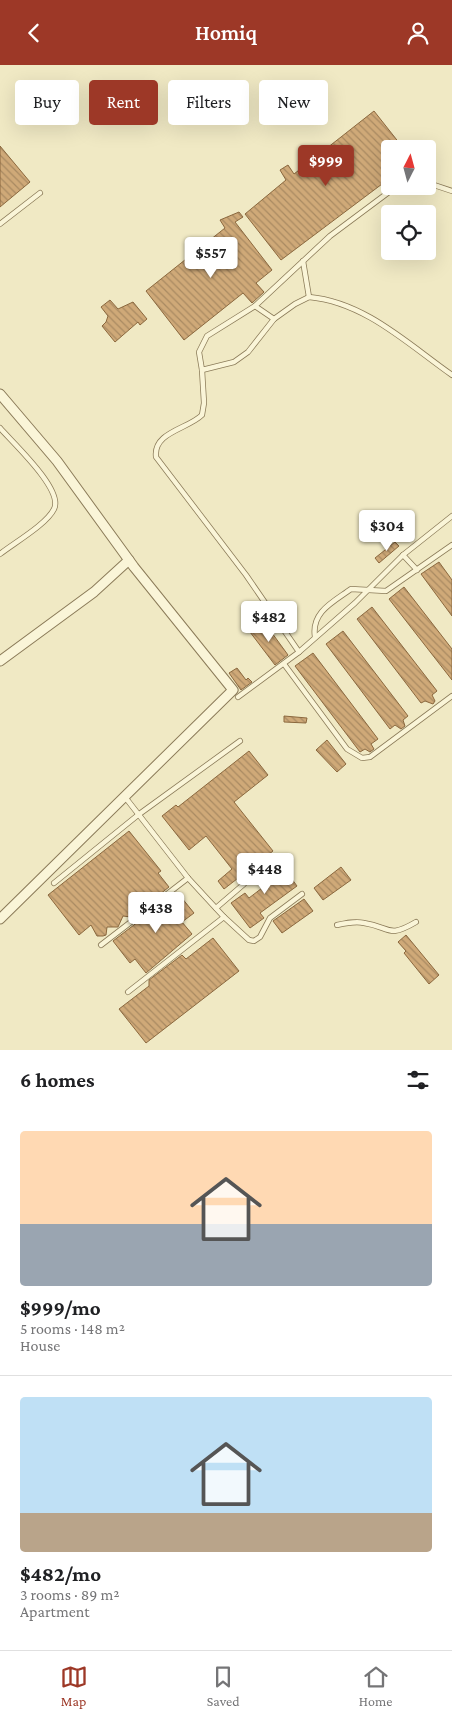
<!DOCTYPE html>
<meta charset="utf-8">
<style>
:root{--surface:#fff;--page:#f2f2f2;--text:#202124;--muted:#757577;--line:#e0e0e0;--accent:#9d3827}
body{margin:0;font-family:"Crimson Pro",serif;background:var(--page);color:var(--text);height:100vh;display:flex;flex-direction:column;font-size:19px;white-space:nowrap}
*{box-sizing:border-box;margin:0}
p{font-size:16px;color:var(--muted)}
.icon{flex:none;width:28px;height:28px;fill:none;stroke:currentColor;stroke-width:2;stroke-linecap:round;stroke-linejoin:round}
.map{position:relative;height:985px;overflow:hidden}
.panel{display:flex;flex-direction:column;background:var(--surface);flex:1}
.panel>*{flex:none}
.banner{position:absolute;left:15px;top:15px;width:422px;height:45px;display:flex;gap:10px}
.needle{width:32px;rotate:6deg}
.tools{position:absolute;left:381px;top:75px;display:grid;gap:10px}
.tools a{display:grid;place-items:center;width:55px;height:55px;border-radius:5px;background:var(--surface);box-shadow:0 5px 20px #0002;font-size:25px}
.price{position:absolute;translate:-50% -42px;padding:0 11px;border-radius:5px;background:#fff;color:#222;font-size:16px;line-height:32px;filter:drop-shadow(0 1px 2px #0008)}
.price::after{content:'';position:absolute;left:50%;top:30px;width:15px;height:11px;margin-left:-8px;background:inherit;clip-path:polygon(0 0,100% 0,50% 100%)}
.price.selected{background:var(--accent);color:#fff}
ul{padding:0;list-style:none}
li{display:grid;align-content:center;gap:10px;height:265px;padding:0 20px}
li+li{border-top:1px solid var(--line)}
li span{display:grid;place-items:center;height:155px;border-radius:5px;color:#555}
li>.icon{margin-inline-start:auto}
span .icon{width:90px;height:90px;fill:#fffc;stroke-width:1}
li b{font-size:21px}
h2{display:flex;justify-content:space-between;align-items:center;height:60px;padding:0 20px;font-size:21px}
.pill{padding:0 18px;border-radius:5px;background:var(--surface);box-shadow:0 5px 20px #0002;font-size:18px;line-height:45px}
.pill.selected{background:var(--accent);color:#fff}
header{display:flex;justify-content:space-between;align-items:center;height:65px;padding:0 20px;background:var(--accent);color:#fff;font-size:22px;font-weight:600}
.menu{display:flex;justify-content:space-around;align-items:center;height:70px;border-top:1px solid var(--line);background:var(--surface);font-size:14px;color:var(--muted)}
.menu a{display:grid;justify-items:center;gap:2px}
.menu .selected{color:var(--accent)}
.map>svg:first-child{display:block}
.building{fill:url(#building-back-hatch);stroke:#8b683e}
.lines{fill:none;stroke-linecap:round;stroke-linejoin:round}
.lane-casing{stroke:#8b7b59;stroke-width:6}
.street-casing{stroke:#8b7b59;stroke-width:11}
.lane{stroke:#faf5d8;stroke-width:4.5}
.street{stroke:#faf5d8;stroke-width:9}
</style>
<header><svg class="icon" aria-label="back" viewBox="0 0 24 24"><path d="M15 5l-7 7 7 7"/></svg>Homiq<svg class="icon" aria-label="person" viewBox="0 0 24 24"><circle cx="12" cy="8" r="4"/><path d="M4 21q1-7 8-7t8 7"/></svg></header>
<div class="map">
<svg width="452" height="985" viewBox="0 0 452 985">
<defs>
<pattern id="building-back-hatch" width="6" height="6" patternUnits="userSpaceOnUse" patternTransform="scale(1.25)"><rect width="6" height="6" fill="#cfa978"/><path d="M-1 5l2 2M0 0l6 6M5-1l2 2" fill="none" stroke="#a98a62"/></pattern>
</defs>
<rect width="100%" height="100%" fill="#f0e9c4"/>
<g class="building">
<path d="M374,46L404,84H390V113L281,195L245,149L286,115L280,105L288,100L294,109Z"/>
<path d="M0,81L30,117L0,142Z"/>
<path d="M239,147L243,152L235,157L272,205L256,218L264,227L252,238L243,228L184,275L146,226L225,163L220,155Z"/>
<path d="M110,235L118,244L133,237L147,254L140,260L138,257L115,277L102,261L106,257L108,251L101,242Z"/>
<path d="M395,477L399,481L379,498L375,493Z"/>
<path d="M439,497L452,515V551L421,509Z"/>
<path d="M404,522L452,584V615L389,534Z"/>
<path d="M372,542L437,626L432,630L435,636L433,639L425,636L421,638L357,554Z"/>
<path d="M264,557L288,590L275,600L250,567Z"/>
<path d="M343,566L408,651L403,655L405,661L401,664L395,660L390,664L326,579Z"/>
<path d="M313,588L378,674L371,679L374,684L370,687L365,684L360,687L295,601Z"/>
<path d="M237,603L246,615L248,613L252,617L241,625L229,608Z"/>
<path d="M284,651L307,653L306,658L284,657Z"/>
<path d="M327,675L346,699L337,707L316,685Z"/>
<path d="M249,686L268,710L234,737L273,786L224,824L218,816L232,804L206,771L189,785L162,751L176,740L178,742Z"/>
<path d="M129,766L161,806L158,808L169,822L150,837L136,840V848L131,852L123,851L118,862H107L106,870L103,871H97L91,860L79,870L48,830Z"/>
<path d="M280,798L297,821L260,848L264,853L250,863L231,838L245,828L249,833L266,820L260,812Z"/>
<path d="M341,802L351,815L323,835L314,823Z"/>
<path d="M177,827L194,848L182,857L192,869L146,908L135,894L130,898L113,876Z"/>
<path d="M304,834L313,846L282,868L273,856Z"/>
<path d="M406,870L439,910L429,919L404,888L406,886L398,877Z"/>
<path d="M213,873L239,906L146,978L119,944L149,921V915L182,890L186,894Z"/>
</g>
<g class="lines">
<defs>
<g id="lane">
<path d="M428,118L452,126"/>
<path d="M397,121L330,171L255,241L207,271L199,287L202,305L234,297L248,287L274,254L295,239L309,232C365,237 409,280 452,310"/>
<path d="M0,159L40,128"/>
<path d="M303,196L309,232"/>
<path d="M255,241L274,254"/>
<path d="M202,305L204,338L202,350C188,364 153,367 156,392L246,510L299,587L238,632"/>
<path d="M0,363C13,378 64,425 54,444C47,459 14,478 0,489"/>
<path d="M403,490L417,505"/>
<path d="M315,572C311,547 333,537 351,524L386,526L452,480"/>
<path d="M299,587L355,538L403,490L452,451"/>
<path d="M284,599L347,684L362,693L370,692L452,631"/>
<path d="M125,732L188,813L224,852L128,927"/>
<path d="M54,818L138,750L240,676"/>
<path d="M216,843L244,819"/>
<path d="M224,852L249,875L254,876L260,872L270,853L302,829"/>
<path d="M337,860C346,858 355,856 364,858C391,862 387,874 416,857"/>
<path d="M101,880L188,813"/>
</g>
<g id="street">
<path d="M0,329L57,396L134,502L233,625L0,854"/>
<path d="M0,596L94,527L129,495"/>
</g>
</defs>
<use href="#lane" class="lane-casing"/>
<use href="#street" class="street-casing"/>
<use href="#lane" class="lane"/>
<use href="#street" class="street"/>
</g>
</svg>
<div class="tools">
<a><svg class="needle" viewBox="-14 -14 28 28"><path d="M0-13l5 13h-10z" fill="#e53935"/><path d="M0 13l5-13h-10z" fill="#757577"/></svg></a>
<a><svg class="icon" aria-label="locate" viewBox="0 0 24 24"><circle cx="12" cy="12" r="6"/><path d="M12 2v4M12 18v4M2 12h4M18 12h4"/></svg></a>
</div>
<b class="price selected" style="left:326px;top:122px">$999</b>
<b class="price" style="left:211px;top:214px">$557</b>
<b class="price" style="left:387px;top:487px">$304</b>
<b class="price" style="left:269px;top:578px">$482</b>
<b class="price" style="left:265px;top:830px">$448</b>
<b class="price" style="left:156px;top:869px">$438</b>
<div class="banner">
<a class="pill">Buy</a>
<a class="pill selected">Rent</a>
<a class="pill">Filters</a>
<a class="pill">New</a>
</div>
</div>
<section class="panel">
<h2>6 homes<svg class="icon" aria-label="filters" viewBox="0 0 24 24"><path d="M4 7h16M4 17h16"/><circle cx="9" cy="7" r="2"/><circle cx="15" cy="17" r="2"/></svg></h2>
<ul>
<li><span style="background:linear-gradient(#ffd9b3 60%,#9aa5b1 0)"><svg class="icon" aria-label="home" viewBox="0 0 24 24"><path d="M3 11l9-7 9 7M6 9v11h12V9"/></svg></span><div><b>$999/mo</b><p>5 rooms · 148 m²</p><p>House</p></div></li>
<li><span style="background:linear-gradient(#bfe0f5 75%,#b9a48a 0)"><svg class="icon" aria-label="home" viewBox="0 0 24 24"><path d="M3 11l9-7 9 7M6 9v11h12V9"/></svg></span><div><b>$482/mo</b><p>3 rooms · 89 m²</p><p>Apartment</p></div></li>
</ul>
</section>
<nav class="menu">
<a class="selected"><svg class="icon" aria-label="map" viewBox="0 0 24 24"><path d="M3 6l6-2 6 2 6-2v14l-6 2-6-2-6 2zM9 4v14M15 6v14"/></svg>Map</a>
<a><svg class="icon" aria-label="saved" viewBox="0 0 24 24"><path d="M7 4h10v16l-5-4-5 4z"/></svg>Saved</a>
<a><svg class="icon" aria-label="home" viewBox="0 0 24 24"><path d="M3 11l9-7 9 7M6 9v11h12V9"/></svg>Home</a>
</nav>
